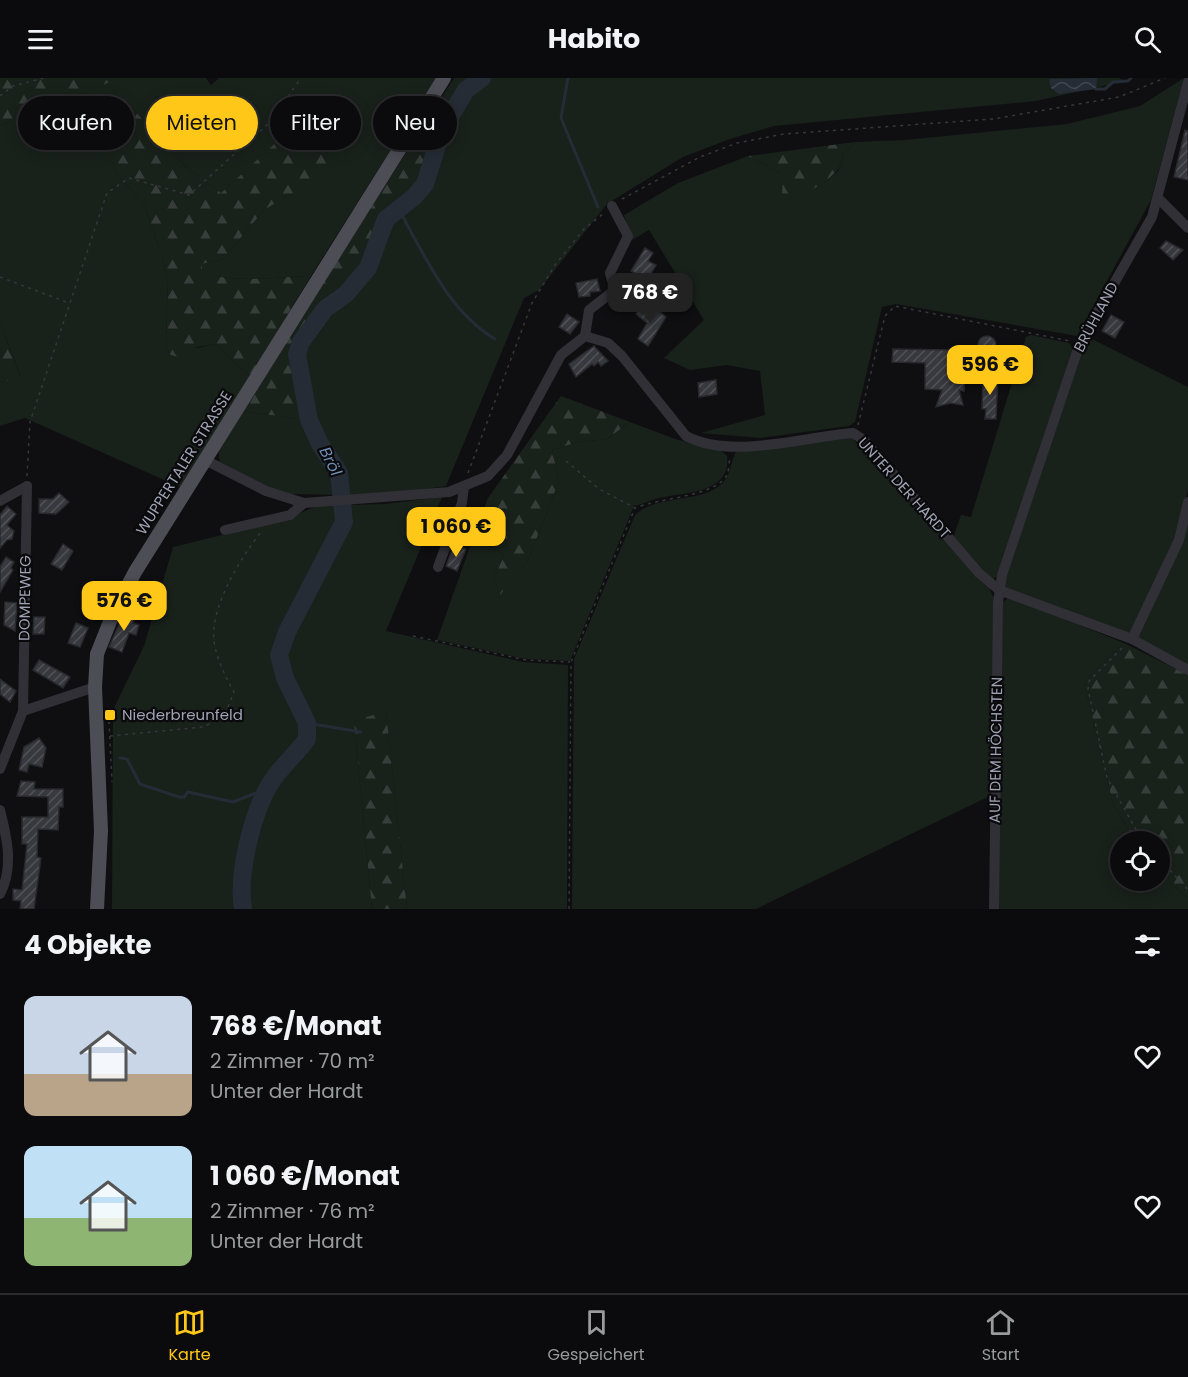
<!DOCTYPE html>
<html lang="de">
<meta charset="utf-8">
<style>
:root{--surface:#0b0b0d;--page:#19191b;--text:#f1f3f6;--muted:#9a9b9d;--line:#2b2b2e;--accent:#ffc819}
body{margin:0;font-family:Poppins,sans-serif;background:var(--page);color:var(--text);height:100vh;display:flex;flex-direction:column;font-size:22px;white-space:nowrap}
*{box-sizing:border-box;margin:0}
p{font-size:20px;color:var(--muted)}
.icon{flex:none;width:33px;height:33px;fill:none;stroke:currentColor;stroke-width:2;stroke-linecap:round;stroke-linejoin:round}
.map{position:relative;height:831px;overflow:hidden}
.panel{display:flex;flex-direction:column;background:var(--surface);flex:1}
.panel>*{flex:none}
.top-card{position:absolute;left:18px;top:18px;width:600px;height:54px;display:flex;gap:12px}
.tools{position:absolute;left:1110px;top:753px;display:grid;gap:12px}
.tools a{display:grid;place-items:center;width:60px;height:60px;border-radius:50%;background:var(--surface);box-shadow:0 3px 15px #0003,0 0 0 2px var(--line);font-size:30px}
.price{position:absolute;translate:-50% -51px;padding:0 14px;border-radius:12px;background:var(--accent);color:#111;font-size:20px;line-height:39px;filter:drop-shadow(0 2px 3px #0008)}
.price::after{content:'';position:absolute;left:50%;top:36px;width:18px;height:14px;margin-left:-9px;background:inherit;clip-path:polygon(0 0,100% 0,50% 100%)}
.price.selected{background:#222;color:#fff}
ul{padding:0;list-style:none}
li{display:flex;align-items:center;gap:18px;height:150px;padding:0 24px}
li span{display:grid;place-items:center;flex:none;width:168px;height:120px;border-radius:12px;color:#555}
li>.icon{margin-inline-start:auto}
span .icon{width:72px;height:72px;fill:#fffc;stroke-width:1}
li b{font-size:26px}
h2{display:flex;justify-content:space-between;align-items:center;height:72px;padding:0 24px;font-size:26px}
.chip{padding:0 21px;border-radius:27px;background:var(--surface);box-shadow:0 3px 15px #0003,0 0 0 2px var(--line);font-size:21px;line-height:54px}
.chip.selected{background:var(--accent);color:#111}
header{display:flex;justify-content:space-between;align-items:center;height:78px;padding:0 24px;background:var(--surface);font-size:27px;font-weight:700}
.menu{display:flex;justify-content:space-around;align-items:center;height:84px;border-top:2px solid var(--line);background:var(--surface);font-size:16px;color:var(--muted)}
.menu a{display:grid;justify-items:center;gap:3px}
.menu .selected{color:var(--accent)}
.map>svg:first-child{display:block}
.grass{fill:#19211b}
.forest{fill:url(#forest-firs)}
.water{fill:url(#water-waves)}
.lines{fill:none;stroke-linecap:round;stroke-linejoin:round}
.stream{stroke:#252c35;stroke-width:3}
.river{stroke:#252c35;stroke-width:18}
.building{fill:url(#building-hatch);stroke:#29292d;stroke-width:1.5}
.path{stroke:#36373d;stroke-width:1.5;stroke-dasharray:3 4.5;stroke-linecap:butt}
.minor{stroke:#303036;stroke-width:10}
.major{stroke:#4c4d55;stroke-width:14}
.poi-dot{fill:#ffc819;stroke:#0a0a0c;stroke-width:2}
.labels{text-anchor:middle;stroke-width:4.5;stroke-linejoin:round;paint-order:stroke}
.street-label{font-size:15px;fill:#9fa3b3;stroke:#0a0a0c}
.poi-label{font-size:15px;fill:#9fa3b3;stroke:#0a0a0c;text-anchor:start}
.water-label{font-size:16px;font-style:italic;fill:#718eb3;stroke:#0a0a0c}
</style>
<header><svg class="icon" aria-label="menu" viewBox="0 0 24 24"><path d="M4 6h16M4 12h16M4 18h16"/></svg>Habito<svg class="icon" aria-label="search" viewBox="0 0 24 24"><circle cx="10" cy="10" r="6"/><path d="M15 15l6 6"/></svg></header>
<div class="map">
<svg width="1188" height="831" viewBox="0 0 1188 831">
<defs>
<pattern id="forest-firs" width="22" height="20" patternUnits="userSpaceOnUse" patternTransform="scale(1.5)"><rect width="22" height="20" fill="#19211b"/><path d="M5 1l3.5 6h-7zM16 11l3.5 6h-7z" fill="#373e3a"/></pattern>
<pattern id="water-waves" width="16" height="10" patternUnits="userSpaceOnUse" patternTransform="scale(1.5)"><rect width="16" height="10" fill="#252c35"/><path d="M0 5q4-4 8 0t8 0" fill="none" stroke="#414750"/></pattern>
<pattern id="building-hatch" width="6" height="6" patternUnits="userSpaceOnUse" patternTransform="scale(1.5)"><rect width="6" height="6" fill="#38393f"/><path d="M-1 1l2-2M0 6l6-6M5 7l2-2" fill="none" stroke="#525258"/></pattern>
</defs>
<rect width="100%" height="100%" fill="#0f0f11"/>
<g class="grass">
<path d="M107,0H206L211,7L219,0H436L311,198C284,198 221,208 201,191L202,186L223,181L264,132L318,99L330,16L221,115L186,89L124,21L96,45L117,96L144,127L163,181L168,203L166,264L169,276L215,266L250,298L182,410L25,340L0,348V304L21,299L0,245V47L109,4Z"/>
<path d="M487,0H1119L1125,3L1036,23L774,48L730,61L683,79L607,126L539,212L524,220L446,408L411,413L344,417L291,416L267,409L220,384C215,365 231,348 241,333L305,342L315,326L307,302L305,275L334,234L354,222L394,152L421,119L439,86L453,43L483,1Z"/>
<path d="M1184,0L1151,122L1077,258L896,226L882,229L855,344L849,348L760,360L701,355L765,337L760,293L727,287L690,292L664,280L704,242L649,152L632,162L624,137L678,105L748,78L783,97L824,105L839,92L844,75L855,64L905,62L1067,46L1140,28Z"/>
<path d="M1031,257L1069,265L1074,272L997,499L992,501L953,460L961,437L971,439L1026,259Z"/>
<path d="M1086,258L1188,309V412L1177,455L1130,556L1009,513L1005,508L1004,498Z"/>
<path d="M630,344L678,362L718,370L727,378C732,414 689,414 665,419C654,420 644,426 634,428L570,583L526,581L437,562L474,457L504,477L494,500L500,516L528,482L559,403L552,372L578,364L607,361Z"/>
<path d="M851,359L988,508L994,520V716L756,831H572L574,581L635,437C658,415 706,427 725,402C731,394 731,382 737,372Z"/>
<path d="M442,419L386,553L523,584L568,587L567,831H407L386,634L354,643L372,831H112L113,632L144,568L173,469L283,442L317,428L384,426Z"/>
<path d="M1188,433V590L1136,561Z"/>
<path d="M1009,519L1124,565L1084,604L1113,726L1135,763L1120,764V802H1160V796L1188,820V831H996L1001,526Z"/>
</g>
<g class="forest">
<path d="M0,0H107L110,4L0,47Z"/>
<path d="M454,0H487L483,1L453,43L439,86L421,119L394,152L354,223L334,234L306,275L307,302L315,326L314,336L305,342L241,333Z"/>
<path d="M330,15L353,25L361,43L318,100L264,132L223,181L202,186V191C221,208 284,198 311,198L250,298L215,266L197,269L185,282L169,276L166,264L168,203L163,181L144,127L117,96L95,45L124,21L186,89L221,115Z"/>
<path d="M855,64L844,75L839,91L824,105L792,122L782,117L783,97L748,78Z"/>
<path d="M0,245L21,300L0,304Z"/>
<path d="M561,318L630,344L607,361L578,364L552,372L559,403L528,482L500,517L494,500L504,477L474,457L488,420Z"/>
<path d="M1124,565L1188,597V820L1160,796V764L1135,763L1113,726L1084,604Z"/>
<path d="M386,633L407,831H372L354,643Z"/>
</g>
<path class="water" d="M1049,1L1096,0L1097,1L1096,11L1059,16L1051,10Z"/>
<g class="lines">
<g class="stream">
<path d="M568,0L561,40L598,129"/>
<path d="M1096,11H1105L1113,4L1128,3L1131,0"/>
<path d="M398,130C424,176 448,233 495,261"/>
<path d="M307,645L361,654"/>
<path d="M120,680L127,681L140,706L179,719H184L188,714L233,724L268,710"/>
</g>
<path class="river" d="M243,831C237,796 253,729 274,700C284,686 297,675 307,661V645L285,600L279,577L287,554L344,444L339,395L320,366L309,342L297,276L301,264L325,231L346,216L368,190L386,141L414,119L425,106L442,52L466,12L482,0"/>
</g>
<g class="building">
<path d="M1185,52L1188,53V102L1174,99Z"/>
<path d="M1166,163L1183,172L1173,182L1160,170Z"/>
<path d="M645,170L653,175L648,183L656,187L647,202L631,193Z"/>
<path d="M597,201L600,213L590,214V218L579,219L576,205Z"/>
<path d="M644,226L654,235L657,231L666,239L648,268L638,261L647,245L636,236Z"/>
<path d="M567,236L579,244L570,256L559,249Z"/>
<path d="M1111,237L1124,244L1115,260L1102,253Z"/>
<circle cx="987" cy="267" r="9"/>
<path d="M594,268L608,283L601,288L598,284L594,288L592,286L576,299L569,286Z"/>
<path d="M893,271L951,272V278L966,279L964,313L959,312L963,327L950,325L936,329L942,312L925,311V285L892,284Z"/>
<path d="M983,298H998L996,341H985L986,331H982Z"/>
<path d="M716,302L717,316L699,319L698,305Z"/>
<path d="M59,415L69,424L56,436L39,435V421H53Z"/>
<path d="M7,428L16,436L7,447L14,453L12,461L7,462L0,470V437Z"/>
<path d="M63,466L73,473L62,492L51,486Z"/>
<path d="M454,467L466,471L457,493L446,488Z"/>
<path d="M6,479L14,484L11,490L13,492L0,514V489Z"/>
<path d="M5,524L17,525L15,553L4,547Z"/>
<path d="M124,535L135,539L133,545L139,547L136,557L129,555L122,574L109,569Z"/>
<path d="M34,539H45L44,556H33Z"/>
<path d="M76,545L88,550L80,569L68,565Z"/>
<path d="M39,582L70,599L63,610L33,592Z"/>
<path d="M0,601L16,613L10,624L0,616Z"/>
<path d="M39,660L46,670L42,689L29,686L27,694L19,692L24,669Z"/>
<path d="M21,703L35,704L34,711H63V729H59L58,752L38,751L37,779L41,780L34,831H20L21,823L13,822V811L22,812L27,766H22V739H48V719L17,718Z"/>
</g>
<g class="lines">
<g class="path">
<path d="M0,18L13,8L44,0"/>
<path d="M622,121L700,79L737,65L784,56L993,41L1119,19L1165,0"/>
<path d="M0,199L69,225"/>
<path d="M858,347L885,238L895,228L1070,263"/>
<path d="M566,383L599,411L635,430"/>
<path d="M468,395L532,225L555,187L584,151L604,135"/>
<path d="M27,398L30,344L107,115L129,100L189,117L269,45L301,0"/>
<path d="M413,558L526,582L570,584"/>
<path d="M1122,570L1089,603L1088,611L1107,700L1143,764"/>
<path d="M109,643L112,704"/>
<path d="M110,658L203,649L224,639L234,614C225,598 217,582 214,563C210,528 241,480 261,454"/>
<path d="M1160,781L1188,812"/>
<path d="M569,831L571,584L635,430C658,420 715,419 727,397C729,392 729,384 730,379"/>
</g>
<g class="minor">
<path d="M1159,121L1188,150"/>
<path d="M585,258L589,232L615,212L610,195L628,158L612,128"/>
<path d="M205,382L266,413L304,425L449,414L488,398L507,377L561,277L585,258L608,265L622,278L686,358C732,382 803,359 853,355L865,363L979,495L999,512L1132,561L1188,592"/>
<path d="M0,423L27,408"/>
<path d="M225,452L290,437L304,425"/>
<path d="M438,489L462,425L464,408"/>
<path d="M1132,561L1179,462L1188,424"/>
<path d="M23,633L27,408"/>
<path d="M0,691L23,633L95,609"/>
<path d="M0,732C7,760 14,789 0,816"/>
<path d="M994,831L998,525L1002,497L1080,265L1152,139L1188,4"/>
</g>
<path class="major" d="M97,831L101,753L95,609L97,576L113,536L135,494L444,0"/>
</g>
<rect class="poi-dot" x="104" y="631" width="12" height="12" rx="3"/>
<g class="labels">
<g class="street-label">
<text transform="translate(1096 239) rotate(-62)" y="5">BRÜHLAND</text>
<text transform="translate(184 385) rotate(-58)" y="5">WUPPERTALER STRASSE</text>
<text transform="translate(904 410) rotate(48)" y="5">UNTER DER HARDT</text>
<text transform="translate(25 520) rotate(-89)" y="5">DOMPEWEG</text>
<text transform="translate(996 672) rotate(-89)" y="5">AUF DEM HÖCHSTEN</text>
</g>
<g class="poi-label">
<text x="122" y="642">Niederbreunfeld</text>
</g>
<g class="water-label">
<text transform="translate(331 383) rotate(64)" y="6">Bröl</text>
</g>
</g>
</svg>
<div class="tools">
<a><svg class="icon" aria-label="locate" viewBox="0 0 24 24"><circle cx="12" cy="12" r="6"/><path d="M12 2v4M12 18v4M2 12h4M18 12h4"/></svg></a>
</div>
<b class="price selected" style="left:650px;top:246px">768 €</b>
<b class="price" style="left:990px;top:318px">596 €</b>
<b class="price" style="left:456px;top:480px">1 060 €</b>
<b class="price" style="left:124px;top:554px">576 €</b>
<div class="top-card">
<a class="chip">Kaufen</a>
<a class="chip selected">Mieten</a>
<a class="chip">Filter</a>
<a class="chip">Neu</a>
</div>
</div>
<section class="panel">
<h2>4 Objekte<svg class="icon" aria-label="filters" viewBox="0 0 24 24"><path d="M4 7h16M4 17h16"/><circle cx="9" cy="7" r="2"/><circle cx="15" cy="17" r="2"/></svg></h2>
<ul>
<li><span style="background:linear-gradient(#c9d6e8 65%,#b9a48a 0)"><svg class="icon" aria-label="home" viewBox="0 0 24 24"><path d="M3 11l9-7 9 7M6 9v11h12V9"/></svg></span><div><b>768 €/Monat</b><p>2 Zimmer · 70 m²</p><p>Unter der Hardt</p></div><svg class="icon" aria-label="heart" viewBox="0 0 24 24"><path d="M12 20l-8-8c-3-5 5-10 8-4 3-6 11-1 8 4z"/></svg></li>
<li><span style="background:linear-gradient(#bfe0f5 60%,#8fb573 0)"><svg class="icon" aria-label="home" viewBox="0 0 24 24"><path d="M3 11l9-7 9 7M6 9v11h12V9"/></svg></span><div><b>1 060 €/Monat</b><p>2 Zimmer · 76 m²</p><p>Unter der Hardt</p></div><svg class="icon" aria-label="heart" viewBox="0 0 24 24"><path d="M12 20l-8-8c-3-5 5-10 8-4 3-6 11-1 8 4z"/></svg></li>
</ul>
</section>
<nav class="menu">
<a class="selected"><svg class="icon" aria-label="map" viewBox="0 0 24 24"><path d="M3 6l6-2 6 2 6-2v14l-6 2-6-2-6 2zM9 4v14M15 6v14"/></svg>Karte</a>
<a><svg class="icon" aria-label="saved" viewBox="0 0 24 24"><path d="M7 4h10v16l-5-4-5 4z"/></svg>Gespeichert</a>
<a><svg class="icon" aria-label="home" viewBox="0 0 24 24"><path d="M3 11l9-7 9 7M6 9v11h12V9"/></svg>Start</a>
</nav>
